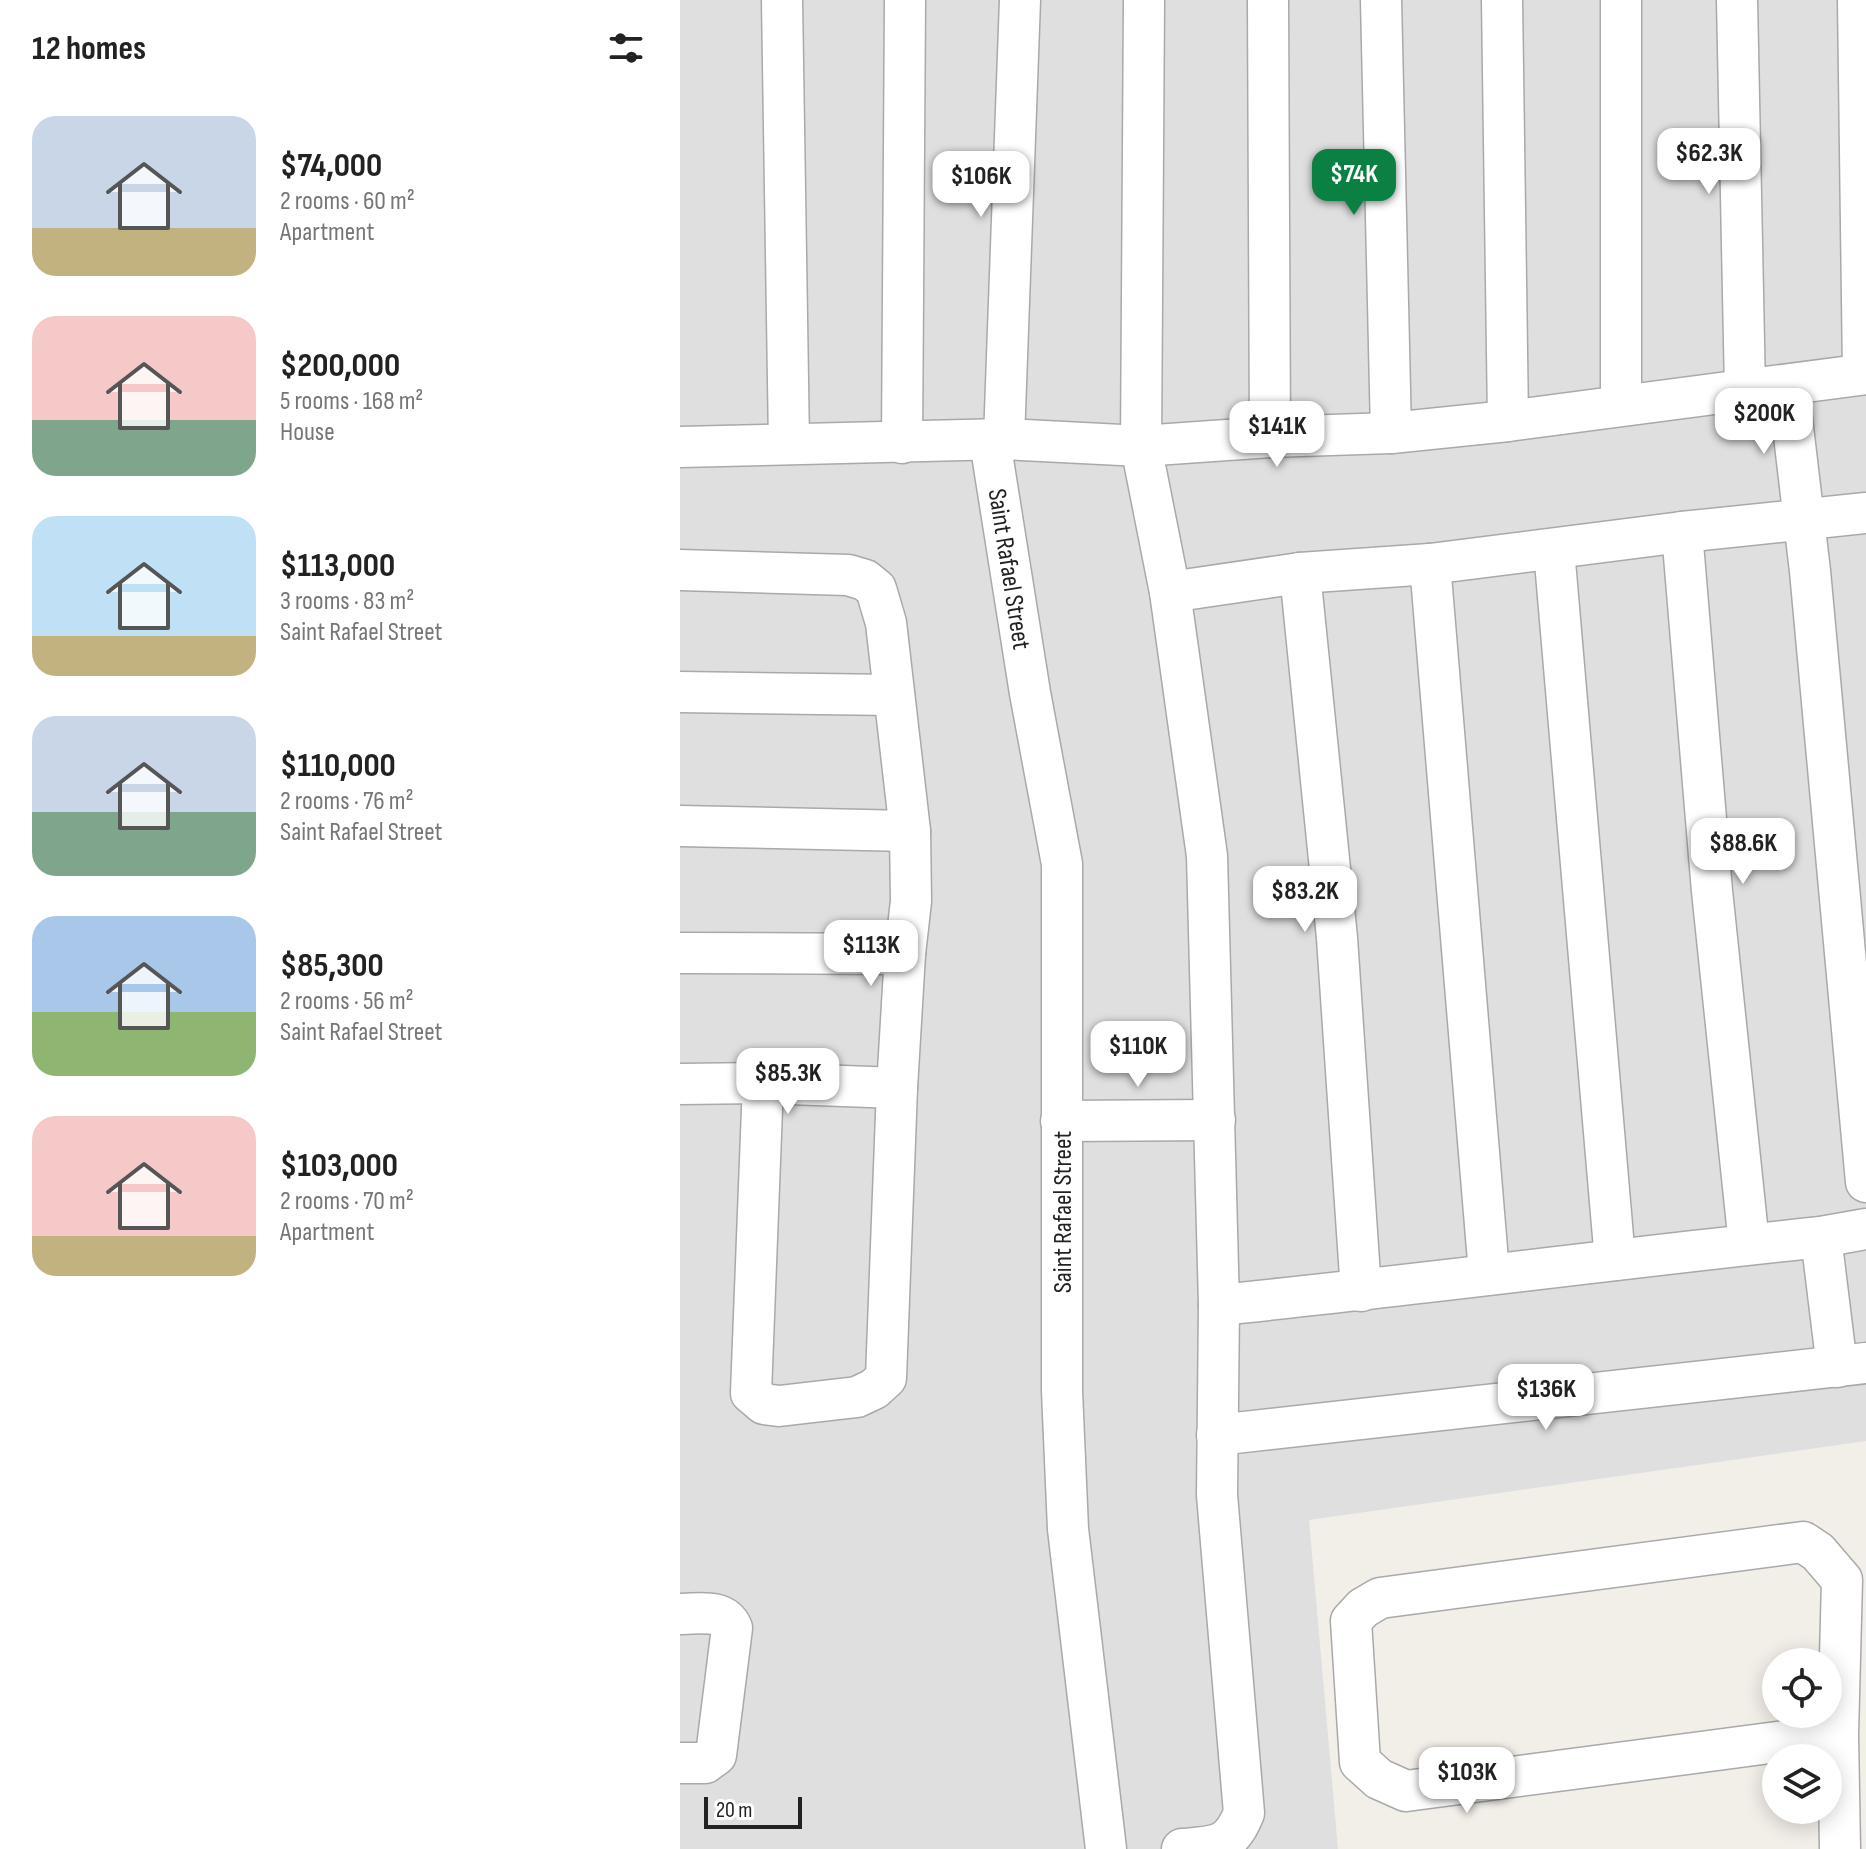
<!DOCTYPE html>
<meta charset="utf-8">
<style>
:root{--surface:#fff;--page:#f2f2f2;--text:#222;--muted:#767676;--accent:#0b8043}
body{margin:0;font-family:"Sofia Sans Condensed",sans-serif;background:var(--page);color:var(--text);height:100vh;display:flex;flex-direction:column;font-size:30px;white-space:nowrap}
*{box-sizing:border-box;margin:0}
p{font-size:26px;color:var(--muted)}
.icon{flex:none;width:44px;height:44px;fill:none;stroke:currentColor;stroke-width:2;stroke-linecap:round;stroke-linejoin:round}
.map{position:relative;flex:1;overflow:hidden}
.side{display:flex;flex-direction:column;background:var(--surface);width:680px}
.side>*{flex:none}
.fabs{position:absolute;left:1082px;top:1648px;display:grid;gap:16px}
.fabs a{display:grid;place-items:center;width:80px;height:80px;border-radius:50%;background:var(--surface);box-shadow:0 4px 20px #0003;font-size:40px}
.scale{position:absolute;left:24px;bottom:20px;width:98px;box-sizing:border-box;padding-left:8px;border:4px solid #222;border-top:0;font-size:22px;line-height:28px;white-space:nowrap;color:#222;-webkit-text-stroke:6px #fff;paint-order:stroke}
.price{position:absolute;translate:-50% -68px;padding:0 18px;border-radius:16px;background:#fff;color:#222;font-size:26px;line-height:52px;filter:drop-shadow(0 2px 4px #0008)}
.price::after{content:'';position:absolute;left:50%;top:48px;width:24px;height:18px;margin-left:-12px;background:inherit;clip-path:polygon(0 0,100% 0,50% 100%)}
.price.current{background:var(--accent);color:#fff}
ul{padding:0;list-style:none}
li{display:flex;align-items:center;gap:24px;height:200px;padding:0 32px}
li span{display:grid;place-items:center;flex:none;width:224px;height:160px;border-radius:24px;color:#555}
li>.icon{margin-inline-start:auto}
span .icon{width:96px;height:96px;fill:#fffc;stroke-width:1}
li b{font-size:34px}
h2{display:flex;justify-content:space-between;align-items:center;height:96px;padding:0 32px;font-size:34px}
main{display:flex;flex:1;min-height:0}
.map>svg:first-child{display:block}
.residential{fill:#e0dfdf}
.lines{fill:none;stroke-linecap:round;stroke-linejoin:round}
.minor-casing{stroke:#a9a9a9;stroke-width:43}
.minor{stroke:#fff;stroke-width:40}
.labels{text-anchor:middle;stroke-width:7;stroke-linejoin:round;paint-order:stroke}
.street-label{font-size:26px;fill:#222;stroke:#fff}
</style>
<main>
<section class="side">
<h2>12 homes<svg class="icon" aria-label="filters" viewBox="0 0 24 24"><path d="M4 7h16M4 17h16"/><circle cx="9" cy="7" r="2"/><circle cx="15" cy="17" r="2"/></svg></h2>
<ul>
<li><span style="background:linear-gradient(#c9d6e8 70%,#c2b280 0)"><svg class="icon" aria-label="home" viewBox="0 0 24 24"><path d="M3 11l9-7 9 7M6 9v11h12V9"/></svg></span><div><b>$74,000</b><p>2 rooms · 60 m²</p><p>Apartment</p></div></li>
<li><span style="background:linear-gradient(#f6c9c9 65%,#7fa58c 0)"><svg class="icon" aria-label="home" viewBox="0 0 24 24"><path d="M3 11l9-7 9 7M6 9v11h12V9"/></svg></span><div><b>$200,000</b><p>5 rooms · 168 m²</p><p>House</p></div></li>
<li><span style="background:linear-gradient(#bfe0f5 75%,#c2b280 0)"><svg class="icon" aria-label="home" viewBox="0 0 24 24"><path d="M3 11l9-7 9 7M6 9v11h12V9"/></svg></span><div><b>$113,000</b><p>3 rooms · 83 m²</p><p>Saint Rafael Street</p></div></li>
<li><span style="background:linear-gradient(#c9d6e8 60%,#7fa58c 0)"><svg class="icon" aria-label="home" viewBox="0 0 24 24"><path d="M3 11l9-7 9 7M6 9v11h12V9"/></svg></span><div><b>$110,000</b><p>2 rooms · 76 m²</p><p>Saint Rafael Street</p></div></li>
<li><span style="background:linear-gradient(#a9c7e8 60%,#8fb573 0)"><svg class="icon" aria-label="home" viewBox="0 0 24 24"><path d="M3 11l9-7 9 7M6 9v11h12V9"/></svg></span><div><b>$85,300</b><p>2 rooms · 56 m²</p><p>Saint Rafael Street</p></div></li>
<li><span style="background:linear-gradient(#f6c9c9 75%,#c2b280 0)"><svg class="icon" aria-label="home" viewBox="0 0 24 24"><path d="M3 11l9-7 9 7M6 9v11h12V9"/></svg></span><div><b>$103,000</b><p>2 rooms · 70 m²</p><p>Apartment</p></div></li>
</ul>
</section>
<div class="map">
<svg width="1186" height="1849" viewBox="0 0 1186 1849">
<rect width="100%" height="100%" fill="#f2efe9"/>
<path class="residential" d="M0,0H1186V1441L629,1520L658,1849H0Z"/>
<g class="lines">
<defs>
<g id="minor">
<path d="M102,0L109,444"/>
<path d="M340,0L324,439L312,454L350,693L382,864V1391L388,1529L426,1849"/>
<path d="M464,0L461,446L490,592L527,856L539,1305L537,1495L564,1813C550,1848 536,1846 502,1849"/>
<path d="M588,0L590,437"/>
<path d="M701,0L711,433"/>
<path d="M822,0L828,421"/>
<path d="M1057,0L1065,391"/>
<path d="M1178,0L1183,374"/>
<path d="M1108,385L1130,571L1186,1182"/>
<path d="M941,405V0"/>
<path d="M222,443L225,0"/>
<path d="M0,447L324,439L461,446L590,437L711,433L828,421L1186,374"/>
<path d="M1002,532L1032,891L1069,1244"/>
<path d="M874,550L935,1260"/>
<path d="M750,564L809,1273"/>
<path d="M0,570L168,575L185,580L196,589L206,623L230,831L231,901L225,954L217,1088L206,1378L194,1389L177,1397L99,1406L84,1404L71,1393L83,1083"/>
<path d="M620,573L657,938L681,1291"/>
<path d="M490,592L620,573L750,564L1002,532L1186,513"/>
<path d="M0,692L214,695"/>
<path d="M0,826L230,831"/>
<path d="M0,953L225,954"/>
<path d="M0,1084L83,1083L217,1088"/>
<path d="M381,1121L535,1120"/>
<path d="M1141,1237L1157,1367"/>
<path d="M539,1305C740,1285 940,1258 1141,1237L1186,1229"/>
<path d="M537,1435L1186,1363"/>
<path d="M0,1614C19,1614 43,1608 52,1628L36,1755L25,1763H0"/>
<path d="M1158,1734L726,1791L699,1779L680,1762L671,1621L683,1608L700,1598L1123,1542L1138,1552L1162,1580L1158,1734L1160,1849"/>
</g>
</defs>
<use href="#minor" class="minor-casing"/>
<use href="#minor" class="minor"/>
</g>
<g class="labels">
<g class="street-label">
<text transform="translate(330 569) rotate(81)" y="9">Saint Rafael Street</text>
<text transform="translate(382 1212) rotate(-90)" y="9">Saint Rafael Street</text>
</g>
</g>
</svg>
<div class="fabs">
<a><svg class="icon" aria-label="locate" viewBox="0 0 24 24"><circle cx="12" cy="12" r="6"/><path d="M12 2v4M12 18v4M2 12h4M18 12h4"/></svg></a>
<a><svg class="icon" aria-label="layers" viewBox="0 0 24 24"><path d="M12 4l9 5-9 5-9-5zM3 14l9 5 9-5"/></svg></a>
</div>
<div class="scale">20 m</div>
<b class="price" style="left:1029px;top:196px">$62.3K</b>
<b class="price current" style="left:674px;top:217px">$74K</b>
<b class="price" style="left:301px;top:219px">$106K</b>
<b class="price" style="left:1084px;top:456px">$200K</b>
<b class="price" style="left:597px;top:469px">$141K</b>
<b class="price" style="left:1063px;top:886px">$88.6K</b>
<b class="price" style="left:625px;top:934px">$83.2K</b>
<b class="price" style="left:191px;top:988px">$113K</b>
<b class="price" style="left:458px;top:1089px">$110K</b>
<b class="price" style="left:108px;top:1116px">$85.3K</b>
<b class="price" style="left:866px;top:1432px">$136K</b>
<b class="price" style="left:787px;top:1815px">$103K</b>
</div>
</main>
